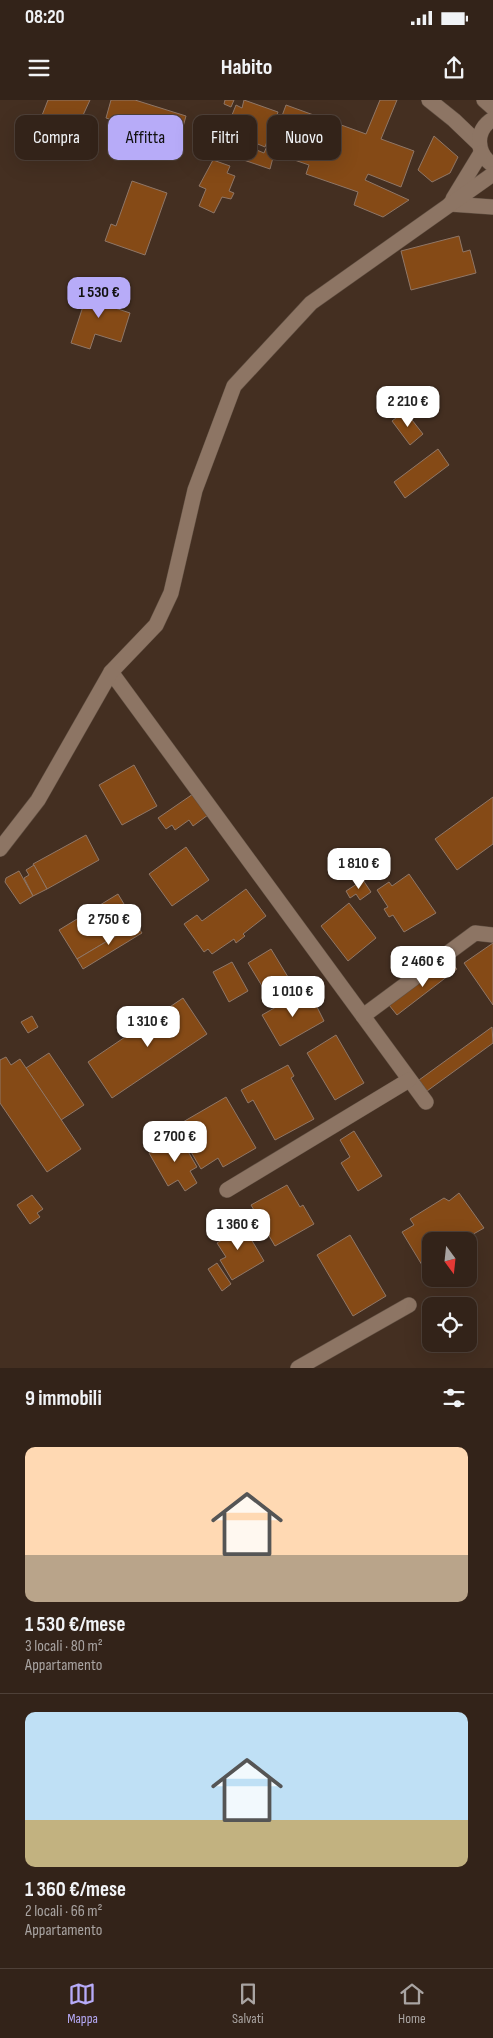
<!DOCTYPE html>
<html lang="it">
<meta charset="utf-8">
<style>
:root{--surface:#332319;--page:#3e2f26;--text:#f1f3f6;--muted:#a9a4a2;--line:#4e4038;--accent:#b7abf8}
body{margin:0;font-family:"Sofia Sans Condensed",sans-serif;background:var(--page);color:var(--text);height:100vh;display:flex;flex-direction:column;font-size:19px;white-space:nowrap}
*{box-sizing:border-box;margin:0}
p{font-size:16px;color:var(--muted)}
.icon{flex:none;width:28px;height:28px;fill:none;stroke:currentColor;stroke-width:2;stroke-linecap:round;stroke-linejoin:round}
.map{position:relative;height:1268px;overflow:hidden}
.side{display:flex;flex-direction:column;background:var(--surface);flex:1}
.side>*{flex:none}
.top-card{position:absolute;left:15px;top:15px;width:464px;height:45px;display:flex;gap:10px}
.needle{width:32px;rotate:165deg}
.fabs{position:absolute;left:422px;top:1132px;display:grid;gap:10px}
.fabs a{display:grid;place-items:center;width:55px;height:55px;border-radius:10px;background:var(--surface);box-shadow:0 5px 20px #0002,0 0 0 1px var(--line);font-size:25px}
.price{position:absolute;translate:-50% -42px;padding:0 11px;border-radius:10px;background:#fff;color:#222;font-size:16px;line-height:32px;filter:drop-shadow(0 1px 2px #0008)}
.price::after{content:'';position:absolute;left:50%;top:30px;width:15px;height:11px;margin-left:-8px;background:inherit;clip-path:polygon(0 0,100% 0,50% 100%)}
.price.selected{background:var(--accent);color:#111}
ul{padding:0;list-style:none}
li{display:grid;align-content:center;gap:10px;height:265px;padding:0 25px}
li+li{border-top:1px solid var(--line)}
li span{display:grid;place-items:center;height:155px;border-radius:10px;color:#555}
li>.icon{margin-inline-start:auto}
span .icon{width:90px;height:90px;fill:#fffc;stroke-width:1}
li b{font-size:21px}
h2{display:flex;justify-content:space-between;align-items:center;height:60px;padding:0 25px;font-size:21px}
.chip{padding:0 18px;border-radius:10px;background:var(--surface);box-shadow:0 5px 20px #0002,0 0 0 1px var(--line);font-size:18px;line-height:45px}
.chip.selected{background:var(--accent);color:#111}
.status{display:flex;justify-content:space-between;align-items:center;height:35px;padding:0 25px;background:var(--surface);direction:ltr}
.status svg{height:14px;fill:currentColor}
header{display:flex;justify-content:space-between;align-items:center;height:65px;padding:0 25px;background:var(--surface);font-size:22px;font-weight:700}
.dock{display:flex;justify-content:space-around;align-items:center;height:70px;border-top:1px solid var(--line);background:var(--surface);font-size:14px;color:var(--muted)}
.dock a{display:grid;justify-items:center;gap:2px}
.dock .selected{color:var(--accent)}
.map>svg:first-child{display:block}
.building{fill:#854a16;stroke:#907767}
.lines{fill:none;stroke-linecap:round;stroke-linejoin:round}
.minor-casing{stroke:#604f42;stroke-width:16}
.minor{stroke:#8d7564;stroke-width:15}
</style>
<div class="status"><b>08:20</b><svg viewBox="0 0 49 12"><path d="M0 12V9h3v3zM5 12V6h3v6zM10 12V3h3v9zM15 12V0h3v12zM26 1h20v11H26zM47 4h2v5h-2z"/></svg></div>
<header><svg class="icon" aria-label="menu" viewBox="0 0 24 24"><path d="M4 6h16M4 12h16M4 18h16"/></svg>Habito<svg class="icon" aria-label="share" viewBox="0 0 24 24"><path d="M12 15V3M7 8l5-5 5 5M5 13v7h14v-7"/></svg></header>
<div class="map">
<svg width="493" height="1268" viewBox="0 0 493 1268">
<rect width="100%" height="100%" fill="#442f21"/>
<g class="building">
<path d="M48,0H90L73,37L39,23Z"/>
<path d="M111,0H135L186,16L179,41L106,18Z"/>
<path d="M225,0H234L231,7L224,4Z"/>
<path d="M244,0L278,12L265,47L231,33L235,22L230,20L236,5L242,8Z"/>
<path d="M380,0H397L381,39L414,51L401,87L368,74L365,80L409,100L383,117L354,105L358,92L306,74L309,65L277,54L279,48L271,46L286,5L366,34Z"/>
<path d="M218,31L233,36L228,50L214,45Z"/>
<path d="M434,36L458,57L450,73L432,82L418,70Z"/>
<path d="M237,42L264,53L267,46L275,50L270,69L232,56Z"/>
<path d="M213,60L230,66L227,73L235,76L229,91L234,93L231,99L222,97L214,113L199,106L206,89L199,86Z"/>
<path d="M132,81L167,93L145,155L105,141L111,124L116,126Z"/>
<path d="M459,136L463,152L470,150L476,173L411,190L401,151Z"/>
<path d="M91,182L108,188L103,204L130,213L121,242L95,234L90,249L71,243Z"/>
<path d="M405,311L423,334L410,345L392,321Z"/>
<path d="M438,349L449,365L405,398L394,382Z"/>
<path d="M134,665L157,706L122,725L99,685Z"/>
<path d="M193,694L208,715L193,726L189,720L175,730L172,725L166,729L158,718Z"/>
<path d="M493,697V744L457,770L435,739Z"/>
<path d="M86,735L99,760L47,789L33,764Z"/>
<path d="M186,747L209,780L172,806L149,774Z"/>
<path d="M34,765L47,789L33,796L24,778L29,775L26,770Z"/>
<path d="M19,771L33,796L20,804L5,782L6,778Z"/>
<path d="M409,774L436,813L404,832L393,815L389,817L384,809L388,807L377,790L389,782L392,786Z"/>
<path d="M363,780L371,792L360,800L356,794L350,798L346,791Z"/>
<path d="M246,789L266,816L243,834L245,836L236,843L234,839L212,854L208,849L204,852L184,824L197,815L202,821Z"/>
<path d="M118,794L136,824L77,859L59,830Z"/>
<path d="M349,803L376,838L348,861L321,826Z"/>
<path d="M136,824L142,833L83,869L77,859Z"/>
<path d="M493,843V905L464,863Z"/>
<path d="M271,849L288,877L265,891L248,863Z"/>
<path d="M449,860L457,869L397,915L389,905Z"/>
<path d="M232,862L248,891L229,902L213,872Z"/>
<path d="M304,891L311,905H316L324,921L280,946L262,915Z"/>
<path d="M183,898L207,934L112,998L88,962Z"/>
<path d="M32,916L38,927L28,933L21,922Z"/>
<path d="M492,927L493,943L427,991L419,980Z"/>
<path d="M336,935L364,983L335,1000L307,953Z"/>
<path d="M49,953L84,1005L61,1020L26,968Z"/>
<path d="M6,957L11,965L20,959L81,1049L47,1072L0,1003V960Z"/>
<path d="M288,965L294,976L291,978L314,1019L275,1040L253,1000L248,1003L241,990Z"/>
<path d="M226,997L256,1048L223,1067L218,1058L201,1069L176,1026Z"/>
<path d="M354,1031L382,1076L358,1091L341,1063L350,1057L340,1040Z"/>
<path d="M179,1036L197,1067L190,1071L197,1083L185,1091L178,1080L168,1086L149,1053Z"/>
<path d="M287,1085L300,1107L303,1105L314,1124L275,1146L251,1105Z"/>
<path d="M459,1093L484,1128L461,1141H431V1160L422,1165L402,1132L414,1125L410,1119L444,1098L449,1101Z"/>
<path d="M32,1095L43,1109L37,1113L40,1117L30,1124L17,1105Z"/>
<path d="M233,1121L238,1130L244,1127L264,1161L232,1180L220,1160L226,1157L217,1143L222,1140L216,1131Z"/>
<path d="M350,1135L386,1196L353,1216L317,1155Z"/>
<path d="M217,1163L231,1184L222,1191L208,1169Z"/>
</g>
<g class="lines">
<defs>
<g id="minor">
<path d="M429,0L454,20L479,44"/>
<path d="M484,0L493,8"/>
<path d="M493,19C474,30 476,54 493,65"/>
<path d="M453,99L481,53"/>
<path d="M450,104L493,107"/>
<path d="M111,572L426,1002"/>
<path d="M0,749L38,700L111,572L156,525L171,493L195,390L234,286L311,203L493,74"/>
<path d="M363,916L475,833L493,835"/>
<path d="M227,1090L409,980"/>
<path d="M298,1268L409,1205"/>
</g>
</defs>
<use href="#minor" class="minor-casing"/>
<use href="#minor" class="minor"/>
</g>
</svg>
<div class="fabs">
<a><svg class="needle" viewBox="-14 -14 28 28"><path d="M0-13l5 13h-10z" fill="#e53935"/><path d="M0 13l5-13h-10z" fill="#a9a4a2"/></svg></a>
<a><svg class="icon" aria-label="locate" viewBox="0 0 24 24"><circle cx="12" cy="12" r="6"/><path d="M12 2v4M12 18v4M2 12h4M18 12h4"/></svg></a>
</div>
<b class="price selected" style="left:99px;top:219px">1 530 €</b>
<b class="price" style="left:408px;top:328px">2 210 €</b>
<b class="price" style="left:359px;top:790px">1 810 €</b>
<b class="price" style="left:109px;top:846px">2 750 €</b>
<b class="price" style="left:423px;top:888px">2 460 €</b>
<b class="price" style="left:293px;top:918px">1 010 €</b>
<b class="price" style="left:148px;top:948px">1 310 €</b>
<b class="price" style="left:175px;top:1063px">2 700 €</b>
<b class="price" style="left:238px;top:1151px">1 360 €</b>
<div class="top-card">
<a class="chip">Compra</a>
<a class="chip selected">Affitta</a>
<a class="chip">Filtri</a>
<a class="chip">Nuovo</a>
</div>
</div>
<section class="side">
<h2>9 immobili<svg class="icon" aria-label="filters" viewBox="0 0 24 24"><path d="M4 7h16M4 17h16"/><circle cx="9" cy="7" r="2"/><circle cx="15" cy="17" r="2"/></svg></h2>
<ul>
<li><span style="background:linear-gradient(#ffd9b3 70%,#b9a48a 0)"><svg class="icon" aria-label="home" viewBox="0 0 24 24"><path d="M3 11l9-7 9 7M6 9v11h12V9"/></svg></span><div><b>1 530 €/mese</b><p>3 locali · 80 m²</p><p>Appartamento</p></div></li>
<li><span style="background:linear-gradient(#bfe0f5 70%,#c2b280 0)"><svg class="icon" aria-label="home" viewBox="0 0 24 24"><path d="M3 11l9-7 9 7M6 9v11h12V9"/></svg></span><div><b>1 360 €/mese</b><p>2 locali · 66 m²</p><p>Appartamento</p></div></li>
</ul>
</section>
<nav class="dock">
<a class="selected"><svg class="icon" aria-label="map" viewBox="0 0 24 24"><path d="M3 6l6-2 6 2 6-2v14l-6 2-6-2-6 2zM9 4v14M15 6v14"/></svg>Mappa</a>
<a><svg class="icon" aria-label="saved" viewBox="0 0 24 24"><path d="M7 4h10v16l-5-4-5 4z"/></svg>Salvati</a>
<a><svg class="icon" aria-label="home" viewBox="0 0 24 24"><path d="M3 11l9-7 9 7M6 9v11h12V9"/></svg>Home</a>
</nav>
